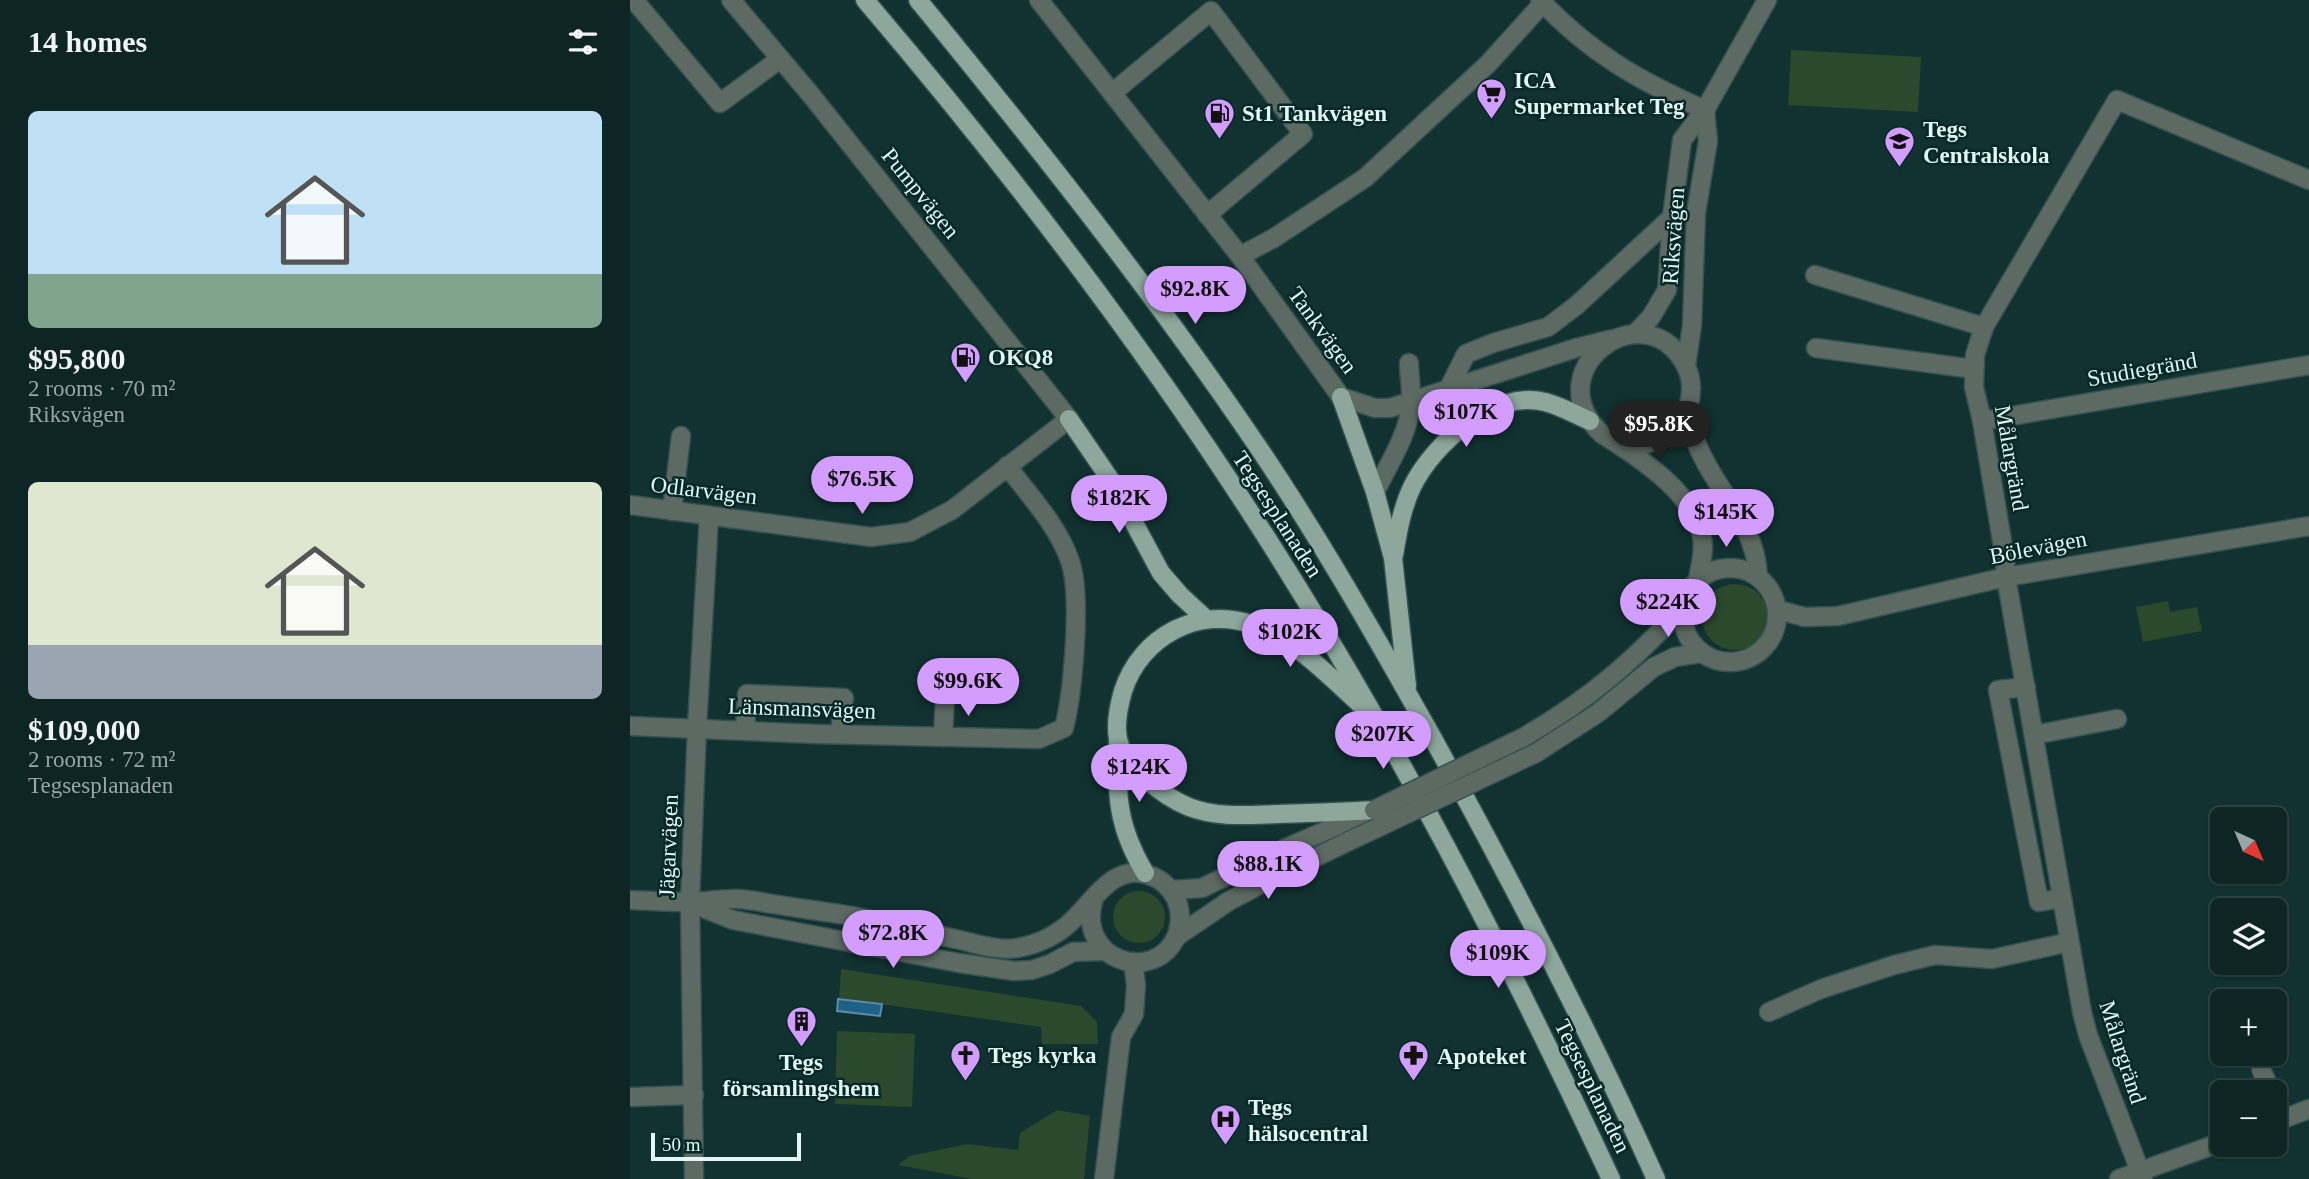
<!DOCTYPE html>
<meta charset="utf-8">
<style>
:root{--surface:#0d2625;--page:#162e2d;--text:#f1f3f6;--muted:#9aa5a7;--line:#2d4342;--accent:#d29dfd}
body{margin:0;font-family:"Times New Roman",serif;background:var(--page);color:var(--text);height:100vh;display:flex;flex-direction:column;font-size:26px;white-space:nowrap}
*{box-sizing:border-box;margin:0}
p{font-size:23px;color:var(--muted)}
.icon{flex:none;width:38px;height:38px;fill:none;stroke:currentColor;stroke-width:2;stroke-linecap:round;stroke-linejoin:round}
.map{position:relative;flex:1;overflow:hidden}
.panel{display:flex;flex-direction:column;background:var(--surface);width:630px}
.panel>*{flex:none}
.needle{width:46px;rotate:136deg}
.fabs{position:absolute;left:1580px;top:807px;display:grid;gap:14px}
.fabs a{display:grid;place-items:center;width:77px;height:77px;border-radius:10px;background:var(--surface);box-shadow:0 2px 5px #0004,0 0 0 2px var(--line);font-size:35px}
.scale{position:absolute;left:21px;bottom:18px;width:150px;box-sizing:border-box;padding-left:7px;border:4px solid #e3f5f4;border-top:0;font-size:19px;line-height:24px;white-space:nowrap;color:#e3f5f4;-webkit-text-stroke:5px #062827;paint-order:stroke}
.price{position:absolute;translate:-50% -60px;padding:0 16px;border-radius:24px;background:var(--accent);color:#111;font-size:23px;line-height:46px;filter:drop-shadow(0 2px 4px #0008)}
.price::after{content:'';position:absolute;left:50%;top:42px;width:21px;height:16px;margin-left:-10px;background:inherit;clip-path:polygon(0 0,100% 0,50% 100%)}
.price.current{background:#222;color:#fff}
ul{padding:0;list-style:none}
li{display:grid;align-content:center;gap:14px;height:371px;padding:0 28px}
li span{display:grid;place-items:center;height:217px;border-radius:10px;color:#555}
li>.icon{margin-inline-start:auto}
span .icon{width:126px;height:126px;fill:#fffc;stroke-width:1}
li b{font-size:30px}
h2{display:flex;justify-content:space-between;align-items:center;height:84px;padding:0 28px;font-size:30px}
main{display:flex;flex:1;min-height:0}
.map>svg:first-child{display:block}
.green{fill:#2b492c}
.water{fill:#1f6086;stroke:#5a8da7;stroke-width:2}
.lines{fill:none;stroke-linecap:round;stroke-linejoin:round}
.minor-casing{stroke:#335150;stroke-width:21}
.major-casing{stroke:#335150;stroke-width:21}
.minor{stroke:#5d6a64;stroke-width:18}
.major{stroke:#8da79c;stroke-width:18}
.minor-bridge-casing{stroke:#335150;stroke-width:21;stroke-linecap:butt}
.minor-bridge{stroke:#5d6a64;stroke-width:18}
.labels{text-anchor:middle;stroke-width:5;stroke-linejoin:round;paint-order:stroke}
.poi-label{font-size:23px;font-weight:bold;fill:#e3f5f4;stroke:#062827;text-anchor:start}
.street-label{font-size:23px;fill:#e3f5f4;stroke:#062827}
</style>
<main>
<section class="panel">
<h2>14 homes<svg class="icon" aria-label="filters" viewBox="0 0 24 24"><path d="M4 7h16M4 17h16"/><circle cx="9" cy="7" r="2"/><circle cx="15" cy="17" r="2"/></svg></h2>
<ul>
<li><span style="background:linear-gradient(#bfe0f5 75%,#7fa58c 0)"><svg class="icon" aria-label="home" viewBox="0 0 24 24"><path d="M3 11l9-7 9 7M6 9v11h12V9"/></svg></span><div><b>$95,800</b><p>2 rooms · 70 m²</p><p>Riksvägen</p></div></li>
<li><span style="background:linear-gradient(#dfe7d0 75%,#9aa5b1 0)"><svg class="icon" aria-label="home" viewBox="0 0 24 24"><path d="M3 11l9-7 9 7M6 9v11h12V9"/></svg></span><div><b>$109,000</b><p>2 rooms · 72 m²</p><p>Tegsesplanaden</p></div></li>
</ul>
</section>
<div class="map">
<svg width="1679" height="1179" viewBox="0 0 1679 1179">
<rect width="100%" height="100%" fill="#113231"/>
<g class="green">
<path d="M1161,50L1291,57L1288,112L1158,105Z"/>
<circle cx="1105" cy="617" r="33"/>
<path d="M1538,601L1540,612L1567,607L1572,631L1513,642L1506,607Z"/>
<circle cx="509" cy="917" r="26"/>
<path d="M211,969L451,1006L467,1022L468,1044H412L411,1027L209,998Z"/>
<path d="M207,1031L285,1034L282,1107L205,1104Z"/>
<path d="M427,1110L460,1116L454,1179H342L268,1165L280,1156L337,1144L388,1150L390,1133Z"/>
</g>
<path class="water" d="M208,999L252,1004L250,1016L207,1011Z"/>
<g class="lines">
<defs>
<g id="minor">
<path d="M4,0L90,103L150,59"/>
<path d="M409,0L610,256L711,397L745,408H760L946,348L983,339"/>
<path d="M910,0C960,53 1009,81 1075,110"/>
<path d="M482,93L581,11L673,134L577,215"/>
<path d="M610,256L644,238L735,178L858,64L913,3"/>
<path d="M1185,275L1354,327"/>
<path d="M1005,334L1021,317L1037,290L1042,217L1052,140L1075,110L1137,0"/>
<path d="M1186,348L1344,369"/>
<path d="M1056,366L1062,325L1066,213L1078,141L1075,110"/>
<path d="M819,388L836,354L863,343L918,327L947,305L1042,217"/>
<path d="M1056,413C1061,425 1064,438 1069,449C1089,495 1126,524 1128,577"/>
<path d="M1352,421L1679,365"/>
<path d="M980,439C1010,452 1048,442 1058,407C1063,392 1062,375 1053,361C1010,291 905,373 972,434C1007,456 1065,493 1072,537C1075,551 1070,566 1068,580"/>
<path d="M745,492C758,465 779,434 781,403C782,390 779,376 779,363"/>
<path d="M0,505L241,537L280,532L322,510L439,419L181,95L101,0"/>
<path d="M42,511L51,436"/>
<circle cx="1100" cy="615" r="47"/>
<path d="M1148,610L1175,617L1208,616L1376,577L1679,526"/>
<path d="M1396,687L1368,690L1409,902L1432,898"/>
<path d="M0,726L186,734L409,739L434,728C443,692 452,595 440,561C428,526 400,496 377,466"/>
<path d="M115,730L117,694L214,698L210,734"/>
<path d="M1404,735L1487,719"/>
<path d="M313,737L315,696"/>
<path d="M894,737C961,698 1002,662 1054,606"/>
<path d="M906,753L968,713L1024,667L1045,657L1071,653"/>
<path d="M541,890L572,888L633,858L741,811"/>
<path d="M0,900C19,901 39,902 58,902C74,902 90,899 106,899C118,899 131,902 142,904C167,908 191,911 216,915C254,921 292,932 330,940C348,944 368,951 387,948C405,945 420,939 435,927C461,907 480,862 519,875C531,879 540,887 546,899C551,910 551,923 547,935C526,986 444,961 464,898"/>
<path d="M63,904L103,920L329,963L384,971L402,970L420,964L443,952L474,951"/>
<path d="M546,937L599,901L633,883L717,842"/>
<path d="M1139,1012L1191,989L1264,965L1305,955L1362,959L1439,942"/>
<path d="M1631,1069L1641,1092"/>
<path d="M0,1097L64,1095"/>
<path d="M1645,1122L1679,1109"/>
<path d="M64,1179L60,902L67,727L79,516"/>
<path d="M474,1179L491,1037L504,1014L506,985L503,962"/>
<path d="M1489,1179L1592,1142"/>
<path d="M1513,1179L1458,1035L1452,1012L1376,577L1375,559L1352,421L1344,387L1345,355L1354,327L1487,100L1679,180"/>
</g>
<g id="major">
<path d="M235,0C378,168 512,343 631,529C764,736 877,956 981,1179"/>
<path d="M288,0C405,143 520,288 624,441C688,535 745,635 801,735C881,880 958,1028 1026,1179"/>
<path d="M711,397L745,492L763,558L777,686"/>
<path d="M439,419L482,482L531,573L550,595L576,619"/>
<path d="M764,555C768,531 772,508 782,487C803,444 864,389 915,402C931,406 946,415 960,421"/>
<path d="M730,704C700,677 663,638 624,625C569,605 511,636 493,691C489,705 485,724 488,739C494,766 534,797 559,807C587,818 618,815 648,814C680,813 712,812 744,810"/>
<path d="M488,740C487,796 486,824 515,873"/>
</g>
</defs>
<use href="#minor" class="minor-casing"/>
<use href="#major" class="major-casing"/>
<use href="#minor" class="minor"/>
<use href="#major" class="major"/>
<defs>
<g id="minor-bridge">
<path d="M744,810L894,737"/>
<path d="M717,842L906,753"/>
</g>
</defs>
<use href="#minor-bridge" class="minor-bridge-casing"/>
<use href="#minor-bridge" class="minor-bridge"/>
</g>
<defs>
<symbol id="supermarket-pin" viewBox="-11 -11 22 30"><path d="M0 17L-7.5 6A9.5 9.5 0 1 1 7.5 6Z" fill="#d29dfd" stroke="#062827"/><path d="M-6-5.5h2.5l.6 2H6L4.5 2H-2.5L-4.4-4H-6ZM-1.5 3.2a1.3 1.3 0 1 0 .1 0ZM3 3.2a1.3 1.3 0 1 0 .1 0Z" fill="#111"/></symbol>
<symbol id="fuel-pin" viewBox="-11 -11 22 30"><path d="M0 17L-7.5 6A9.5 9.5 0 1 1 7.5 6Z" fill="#d29dfd" stroke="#062827"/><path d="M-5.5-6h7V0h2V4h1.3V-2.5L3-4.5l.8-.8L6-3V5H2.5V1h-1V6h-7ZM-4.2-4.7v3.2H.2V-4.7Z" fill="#111"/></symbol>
<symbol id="school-pin" viewBox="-11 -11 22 30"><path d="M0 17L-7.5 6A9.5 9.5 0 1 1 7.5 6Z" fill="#d29dfd" stroke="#062827"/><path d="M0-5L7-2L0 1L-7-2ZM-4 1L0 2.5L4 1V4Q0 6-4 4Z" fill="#111"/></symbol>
<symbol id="building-pin" viewBox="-11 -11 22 30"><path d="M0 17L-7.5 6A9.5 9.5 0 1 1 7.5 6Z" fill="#d29dfd" stroke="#062827"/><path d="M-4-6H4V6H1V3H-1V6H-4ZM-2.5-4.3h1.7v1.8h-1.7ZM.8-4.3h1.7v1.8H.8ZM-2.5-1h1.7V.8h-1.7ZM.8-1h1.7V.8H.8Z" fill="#111"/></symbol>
<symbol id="church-pin" viewBox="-11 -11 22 30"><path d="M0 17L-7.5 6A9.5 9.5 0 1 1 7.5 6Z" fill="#d29dfd" stroke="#062827"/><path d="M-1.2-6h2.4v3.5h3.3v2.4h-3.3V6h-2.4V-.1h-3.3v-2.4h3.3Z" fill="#111"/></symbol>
<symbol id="pharmacy-pin" viewBox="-11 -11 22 30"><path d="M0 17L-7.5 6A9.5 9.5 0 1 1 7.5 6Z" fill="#d29dfd" stroke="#062827"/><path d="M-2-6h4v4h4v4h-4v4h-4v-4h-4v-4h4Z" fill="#111"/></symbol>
<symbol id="hospital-pin" viewBox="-11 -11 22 30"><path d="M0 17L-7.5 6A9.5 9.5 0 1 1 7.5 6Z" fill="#d29dfd" stroke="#062827"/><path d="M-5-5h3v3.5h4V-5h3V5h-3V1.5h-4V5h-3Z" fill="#111"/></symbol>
</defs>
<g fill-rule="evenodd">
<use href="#supermarket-pin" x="844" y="76" width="35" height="47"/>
<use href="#fuel-pin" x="572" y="96" width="35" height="47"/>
<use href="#school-pin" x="1252" y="124" width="35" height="47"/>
<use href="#fuel-pin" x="318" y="340" width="35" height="47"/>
<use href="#building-pin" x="154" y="1004" width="35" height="47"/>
<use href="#church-pin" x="318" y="1038" width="35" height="47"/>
<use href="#pharmacy-pin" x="766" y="1038" width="35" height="47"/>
<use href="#hospital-pin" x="578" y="1102" width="35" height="47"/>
</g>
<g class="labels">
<g class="poi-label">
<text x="884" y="88">ICA<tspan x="884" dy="26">Supermarket Teg</tspan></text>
<text x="612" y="121">St1 Tankvägen</text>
<text x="1293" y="137">Tegs<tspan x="1293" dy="26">Centralskola</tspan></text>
<text x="358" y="365">OKQ8</text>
<text x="358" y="1063">Tegs kyrka</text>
<text x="807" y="1064">Apoteket</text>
<text x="171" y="1070" text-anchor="middle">Tegs<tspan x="171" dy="26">församlingshem</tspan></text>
<text x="618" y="1115">Tegs<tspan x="618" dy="26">hälsocentral</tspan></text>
</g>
<g class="street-label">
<text transform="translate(291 193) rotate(51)" y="8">Pumpvägen</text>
<text transform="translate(1043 236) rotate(-86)" y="8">Riksvägen</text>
<text transform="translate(693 330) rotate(54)" y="8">Tankvägen</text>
<text transform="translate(1512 369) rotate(-10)" y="8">Studiegränd</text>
<text transform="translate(1382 458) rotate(80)" y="8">Målargränd</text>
<text transform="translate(74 490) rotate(7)" y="8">Odlarvägen</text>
<text transform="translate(648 514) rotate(57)" y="8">Tegsesplanaden</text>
<text transform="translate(1408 547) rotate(-11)" y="8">Bölevägen</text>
<text transform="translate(172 708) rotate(2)" y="8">Länsmansvägen</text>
<text transform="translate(38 846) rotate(-88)" y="8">Jägarvägen</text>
<text transform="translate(1493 1052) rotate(72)" y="8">Målargränd</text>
<text transform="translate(963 1086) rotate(64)" y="8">Tegsesplanaden</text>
</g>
</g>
</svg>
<div class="fabs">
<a><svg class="needle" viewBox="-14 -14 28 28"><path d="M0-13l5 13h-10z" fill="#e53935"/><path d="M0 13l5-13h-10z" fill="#9aa5a7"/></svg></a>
<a><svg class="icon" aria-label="layers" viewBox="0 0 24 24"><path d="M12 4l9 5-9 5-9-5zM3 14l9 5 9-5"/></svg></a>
<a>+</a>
<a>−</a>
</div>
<div class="scale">50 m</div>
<b class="price" style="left:565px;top:326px">$92.8K</b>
<b class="price" style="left:836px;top:449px">$107K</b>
<b class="price current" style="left:1029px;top:461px">$95.8K</b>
<b class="price" style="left:232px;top:516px">$76.5K</b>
<b class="price" style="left:489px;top:535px">$182K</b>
<b class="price" style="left:1096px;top:549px">$145K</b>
<b class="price" style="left:1038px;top:639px">$224K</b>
<b class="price" style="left:660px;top:669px">$102K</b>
<b class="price" style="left:338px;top:718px">$99.6K</b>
<b class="price" style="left:753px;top:771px">$207K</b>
<b class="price" style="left:509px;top:804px">$124K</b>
<b class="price" style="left:638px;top:901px">$88.1K</b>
<b class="price" style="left:263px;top:970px">$72.8K</b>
<b class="price" style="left:868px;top:990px">$109K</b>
</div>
</main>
